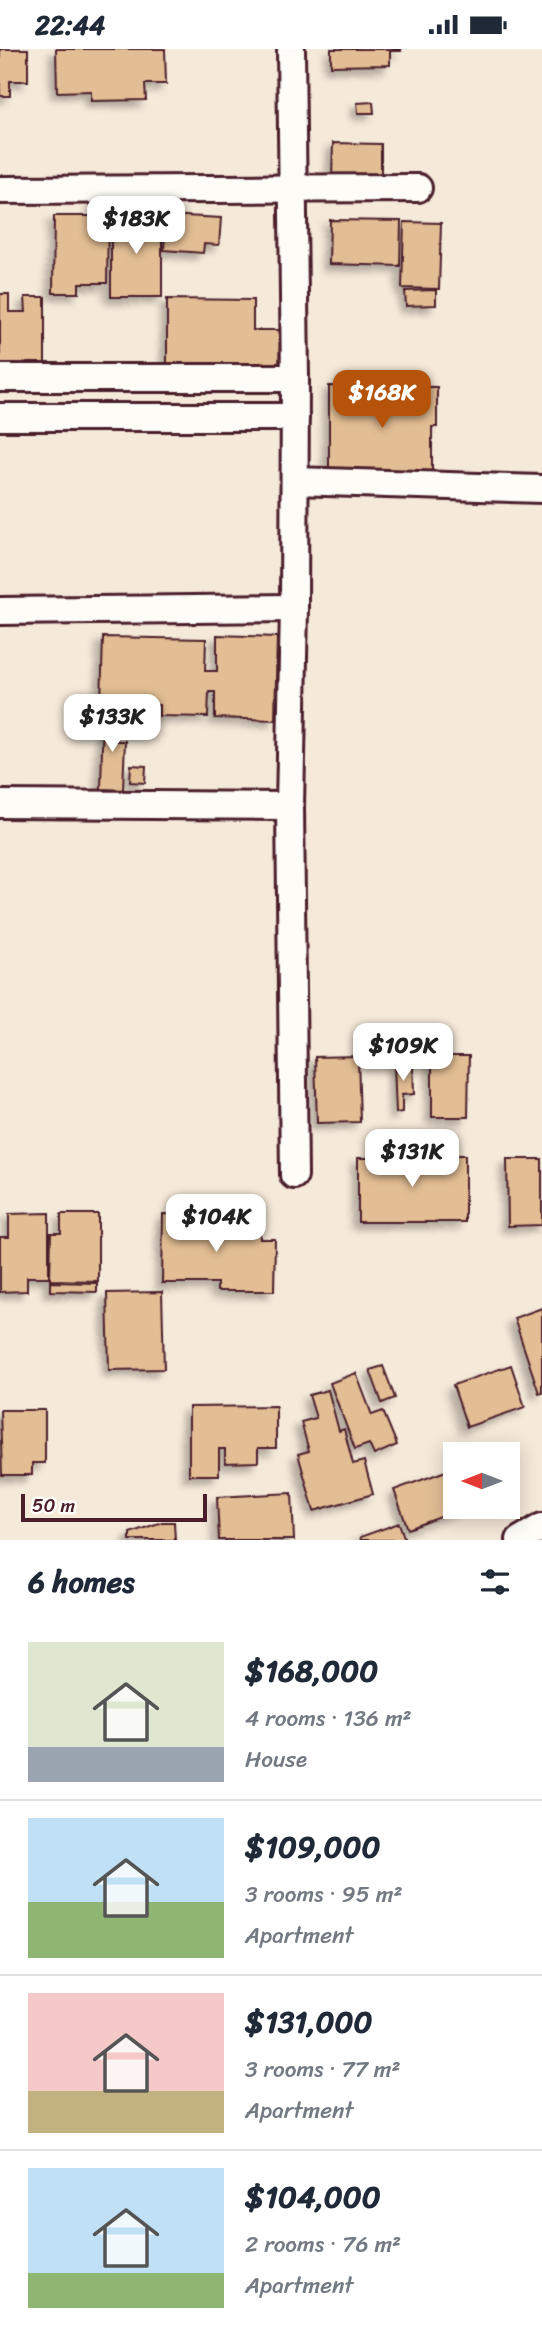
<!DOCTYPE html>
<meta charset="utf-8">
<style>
:root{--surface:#fff;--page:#f6f6f7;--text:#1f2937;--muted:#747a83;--line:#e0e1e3;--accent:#b45309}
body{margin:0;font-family:Sriracha,sans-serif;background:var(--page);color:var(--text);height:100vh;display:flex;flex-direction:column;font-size:26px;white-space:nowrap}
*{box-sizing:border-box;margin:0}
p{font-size:23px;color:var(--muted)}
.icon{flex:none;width:38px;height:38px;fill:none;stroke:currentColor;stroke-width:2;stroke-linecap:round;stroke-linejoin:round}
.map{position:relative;height:1491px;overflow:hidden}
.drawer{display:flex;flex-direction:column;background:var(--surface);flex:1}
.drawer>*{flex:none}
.needle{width:46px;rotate:270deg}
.tools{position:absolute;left:443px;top:1393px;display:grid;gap:14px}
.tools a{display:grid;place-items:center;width:77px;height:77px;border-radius:0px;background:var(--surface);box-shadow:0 4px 18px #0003;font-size:35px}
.scale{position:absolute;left:21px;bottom:18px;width:186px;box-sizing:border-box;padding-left:7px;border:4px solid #4a1f2b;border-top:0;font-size:19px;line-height:24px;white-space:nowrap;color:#4a1f2b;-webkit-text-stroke:5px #fdfcf7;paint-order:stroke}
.price{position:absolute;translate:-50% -60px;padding:0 16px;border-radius:14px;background:#fff;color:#222;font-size:23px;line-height:46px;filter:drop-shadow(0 2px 4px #0008)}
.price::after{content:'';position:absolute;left:50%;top:42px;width:21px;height:16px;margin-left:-10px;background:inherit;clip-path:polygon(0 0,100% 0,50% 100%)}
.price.active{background:var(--accent);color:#fff}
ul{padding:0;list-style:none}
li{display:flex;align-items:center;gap:21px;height:175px;padding:0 28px}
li+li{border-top:2px solid var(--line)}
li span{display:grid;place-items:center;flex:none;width:196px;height:140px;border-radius:0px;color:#555}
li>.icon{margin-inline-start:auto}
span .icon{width:84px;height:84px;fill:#fffc;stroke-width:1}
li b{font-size:30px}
h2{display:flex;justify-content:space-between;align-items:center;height:84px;padding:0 28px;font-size:30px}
.status{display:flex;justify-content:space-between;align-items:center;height:49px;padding:0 35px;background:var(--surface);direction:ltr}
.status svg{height:19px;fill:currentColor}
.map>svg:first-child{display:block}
.building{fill:#e3be94;stroke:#4a1f2b;stroke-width:2;filter:url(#shadow)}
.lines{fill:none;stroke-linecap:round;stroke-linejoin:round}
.minor-casing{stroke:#4a1f2b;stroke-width:32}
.minor{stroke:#fdfcf7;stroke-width:26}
</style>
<div class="status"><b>22:44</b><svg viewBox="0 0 49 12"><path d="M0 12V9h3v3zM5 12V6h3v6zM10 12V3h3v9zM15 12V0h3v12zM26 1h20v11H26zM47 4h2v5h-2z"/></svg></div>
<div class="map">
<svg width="542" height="1491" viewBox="0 0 542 1491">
<defs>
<filter id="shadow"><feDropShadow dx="-6" dy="6" stdDeviation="3.5" flood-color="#0004"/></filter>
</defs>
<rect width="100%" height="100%" fill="#f5e9d9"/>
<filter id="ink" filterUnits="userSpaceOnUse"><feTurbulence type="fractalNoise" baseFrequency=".0143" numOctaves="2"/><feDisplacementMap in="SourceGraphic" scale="14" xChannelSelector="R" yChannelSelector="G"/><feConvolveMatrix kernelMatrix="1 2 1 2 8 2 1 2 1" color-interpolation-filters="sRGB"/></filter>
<g filter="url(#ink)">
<g class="building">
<path d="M0,0H28V32H10V47H0Z"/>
<path d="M56,0H165L166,35H145L146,51L91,52V42L57,43Z"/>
<path d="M331,0H401V2H390V16L331,17Z"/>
<path d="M373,53L374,64H358L357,54Z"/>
<path d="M333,94L381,95V130L332,129Z"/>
<rect x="111" y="166" width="51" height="82"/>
<path d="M166,166L221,169L219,196L204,195L203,204L164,201Z"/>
<path d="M54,167H108L107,234H79V244H53Z"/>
<path d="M330,171L401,172L400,217L329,215Z"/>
<path d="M404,173L441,174L439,240L402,239Z"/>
<path d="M436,241V256L406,257L405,242Z"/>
<path d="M0,245H9V263H26L25,248H45V322L0,323Z"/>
<path d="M167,250L253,251V281H280L279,326L167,328Z"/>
<path d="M329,337L437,338V378H432V427L329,426Z"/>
<path d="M217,586L277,588L275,671L215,669V643H209L208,668L159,667V656L101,655L103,588L206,590L205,622H217Z"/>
<path d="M103,659H116L115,692H125L123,741L101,740Z"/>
<path d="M131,716L146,717L145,734L130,733Z"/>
<path d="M358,1007L360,1073L317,1074L315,1008Z"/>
<path d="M432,1007H469L468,1068H432Z"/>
<path d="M413,1014L414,1045L402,1046V1063L396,1064L394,1015Z"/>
<path d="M429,1106H465V1173H358V1109H429Z"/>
<path d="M507,1110H542V1176L508,1177Z"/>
<path d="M49,1164V1228H27V1242L0,1243V1188H9V1165Z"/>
<path d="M61,1165H98V1232L50,1231L51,1184H61Z"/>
<path d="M163,1165L233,1166V1184L260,1185V1190H275L274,1242H217V1234H162Z"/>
<path d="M50,1233L97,1234V1243L50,1242Z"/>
<path d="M162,1243L164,1320L109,1321L107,1244Z"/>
<path d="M542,1259V1343L539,1344L514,1269Z"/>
<path d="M511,1316L525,1358L467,1378L453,1336Z"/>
<path d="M383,1317L395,1349L382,1354L370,1321Z"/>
<path d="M356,1324L372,1366L383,1362L397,1396L374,1406L369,1395L355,1400L330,1334Z"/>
<path d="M328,1341L339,1382L344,1380L353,1415L364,1412L373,1445L314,1462L298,1405L309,1402L301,1373L316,1369L309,1346Z"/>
<path d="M276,1357V1399H258V1413L225,1414V1400H219V1426H189V1358Z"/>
<path d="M0,1361H45V1414H32V1426H2Z"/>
<path d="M454,1419L455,1458H468L408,1480L394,1441Z"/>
<path d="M292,1444L294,1491H219L217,1448Z"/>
<path d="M162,1473H174L175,1491H130V1484Z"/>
<path d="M399,1474L405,1491H361L360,1488Z"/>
</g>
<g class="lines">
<defs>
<g id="minor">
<path d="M291,0L295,329L294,559L290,757L294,1126"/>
<path d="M0,141L418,139"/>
<path d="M0,329H295"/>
<path d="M0,368H295"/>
<path d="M295,432L542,440"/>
<path d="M0,562L294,559"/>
<path d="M0,755L290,757"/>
<path d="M520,1491L542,1478"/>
</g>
</defs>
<use href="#minor" class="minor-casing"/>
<use href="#minor" class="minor"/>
</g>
</g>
</svg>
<div class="tools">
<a><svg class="needle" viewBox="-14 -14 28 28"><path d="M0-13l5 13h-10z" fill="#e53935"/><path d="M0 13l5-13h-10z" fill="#747a83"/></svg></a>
</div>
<div class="scale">50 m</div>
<b class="price" style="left:136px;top:207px">$183K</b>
<b class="price active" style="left:382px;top:381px">$168K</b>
<b class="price" style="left:112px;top:705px">$133K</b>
<b class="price" style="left:403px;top:1034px">$109K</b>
<b class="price" style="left:412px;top:1140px">$131K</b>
<b class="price" style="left:216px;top:1205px">$104K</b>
</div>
<section class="drawer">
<h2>6 homes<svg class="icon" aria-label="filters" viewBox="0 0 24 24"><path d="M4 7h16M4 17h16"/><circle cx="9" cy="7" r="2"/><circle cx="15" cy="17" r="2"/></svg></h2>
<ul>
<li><span style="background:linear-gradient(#dfe7d0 75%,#9aa5b1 0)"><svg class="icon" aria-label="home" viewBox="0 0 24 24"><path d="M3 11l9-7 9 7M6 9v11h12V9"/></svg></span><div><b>$168,000</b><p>4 rooms · 136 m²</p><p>House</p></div></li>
<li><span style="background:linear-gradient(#bfe0f5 60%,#8fb573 0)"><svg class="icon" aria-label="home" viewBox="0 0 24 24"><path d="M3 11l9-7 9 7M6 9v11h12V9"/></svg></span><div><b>$109,000</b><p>3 rooms · 95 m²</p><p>Apartment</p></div></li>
<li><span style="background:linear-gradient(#f6c9c9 70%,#c2b280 0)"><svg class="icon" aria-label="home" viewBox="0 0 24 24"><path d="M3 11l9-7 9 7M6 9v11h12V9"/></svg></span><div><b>$131,000</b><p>3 rooms · 77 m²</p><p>Apartment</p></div></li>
<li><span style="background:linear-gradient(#bfe0f5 75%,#8fb573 0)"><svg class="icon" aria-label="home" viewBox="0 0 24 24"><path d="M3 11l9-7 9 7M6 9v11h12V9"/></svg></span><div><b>$104,000</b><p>2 rooms · 76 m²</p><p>Apartment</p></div></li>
</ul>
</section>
